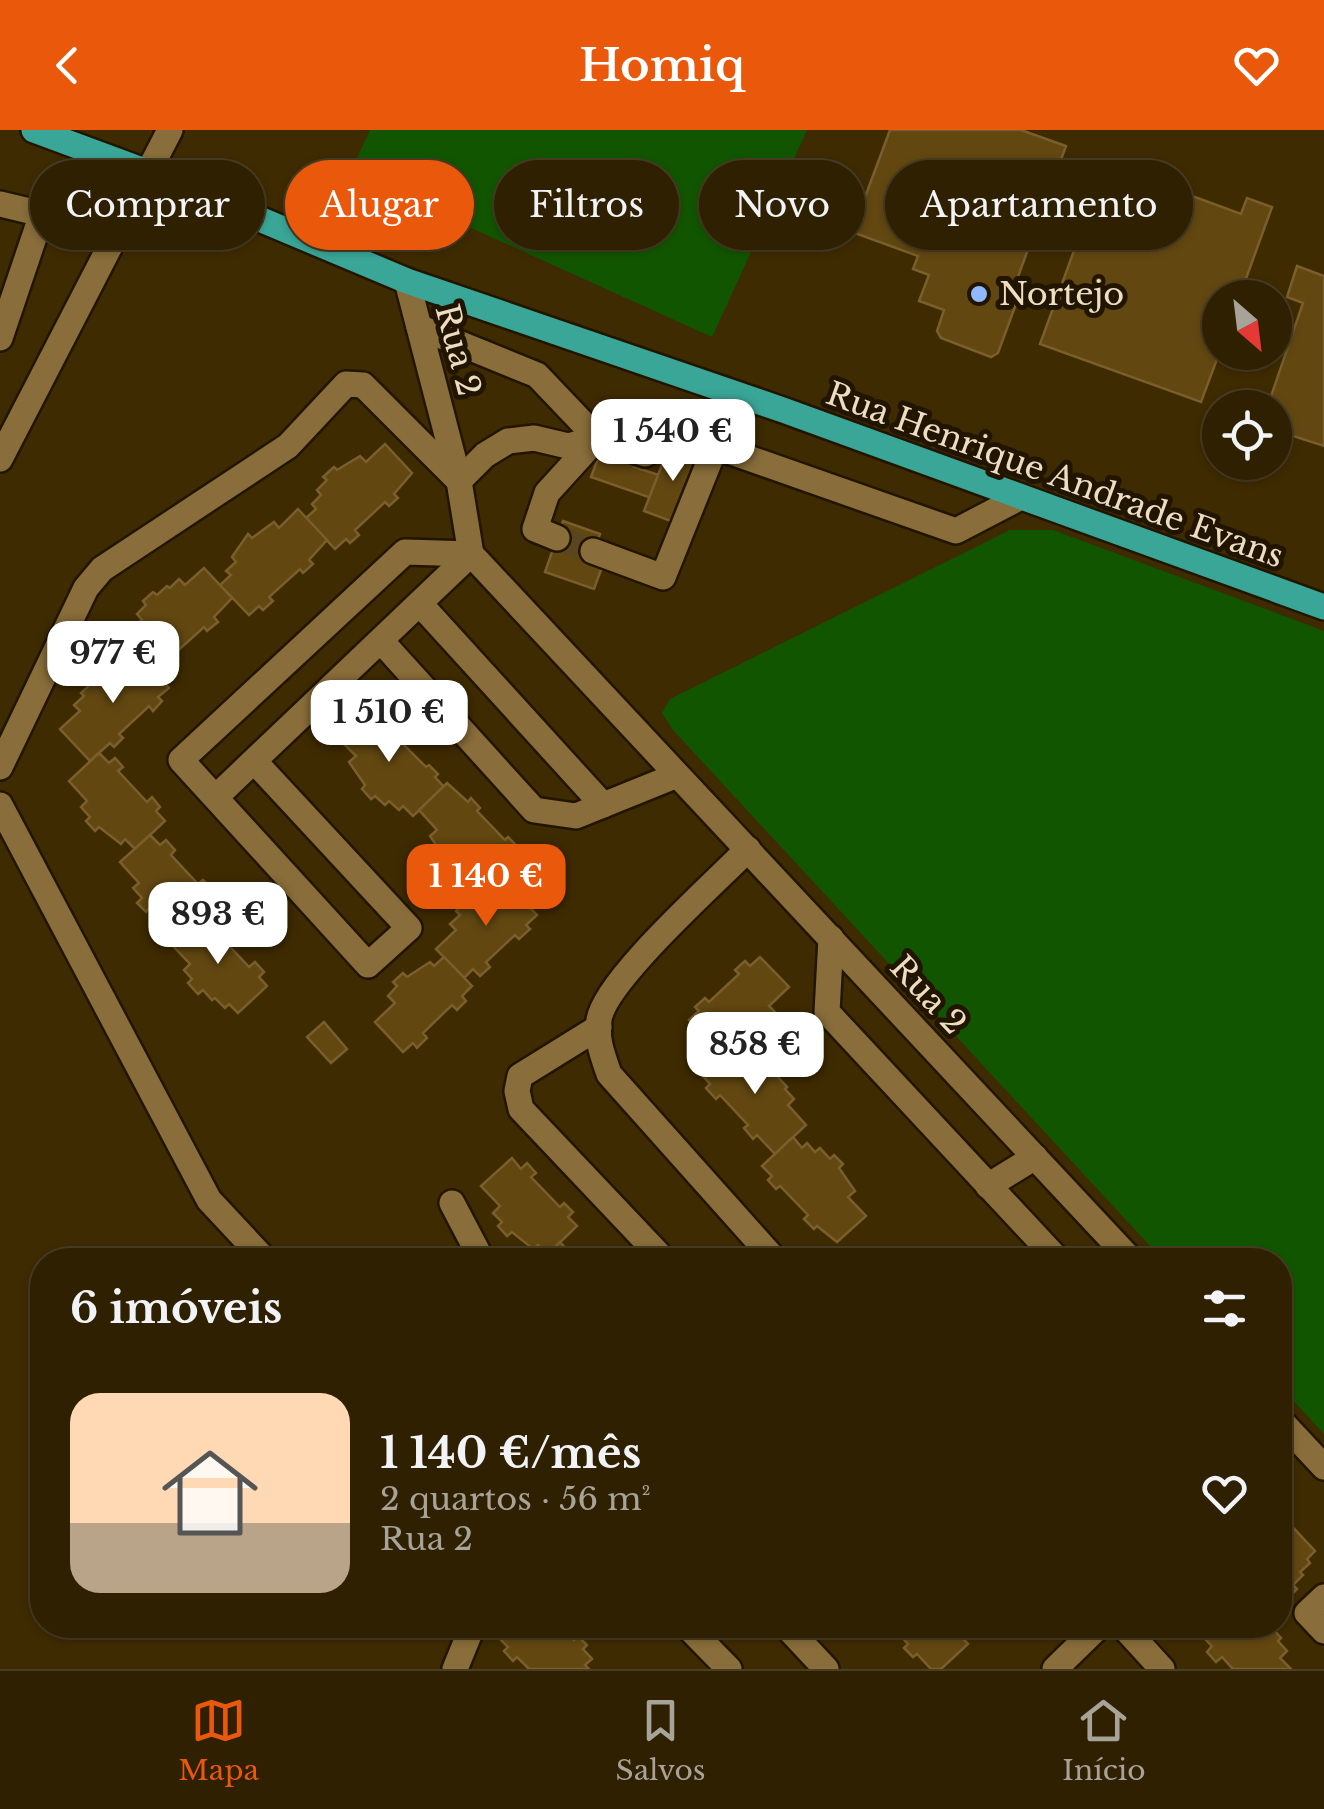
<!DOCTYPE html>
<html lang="pt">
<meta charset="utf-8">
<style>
:root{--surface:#2f2002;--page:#3b2d11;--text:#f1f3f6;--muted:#a7a399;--line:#4a3e24;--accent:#ea580c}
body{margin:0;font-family:"Libre Baskerville",serif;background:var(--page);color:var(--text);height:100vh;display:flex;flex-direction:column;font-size:38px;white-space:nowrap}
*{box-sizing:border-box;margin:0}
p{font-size:32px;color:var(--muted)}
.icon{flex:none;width:55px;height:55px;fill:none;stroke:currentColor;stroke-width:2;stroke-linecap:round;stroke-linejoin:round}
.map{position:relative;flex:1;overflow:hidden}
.side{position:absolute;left:30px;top:1118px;width:1262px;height:390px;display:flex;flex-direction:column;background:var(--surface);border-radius:40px;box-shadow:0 2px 8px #0004,0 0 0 2px var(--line)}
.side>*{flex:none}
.guide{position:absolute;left:30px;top:30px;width:1265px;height:90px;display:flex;gap:20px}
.needle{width:65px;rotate:152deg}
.controls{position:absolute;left:1202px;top:150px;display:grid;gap:20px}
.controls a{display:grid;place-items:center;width:90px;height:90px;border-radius:50%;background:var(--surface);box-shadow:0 2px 8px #0004,0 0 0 2px var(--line);font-size:50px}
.price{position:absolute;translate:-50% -85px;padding:0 22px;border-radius:20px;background:#fff;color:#222;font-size:32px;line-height:65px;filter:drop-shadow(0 2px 5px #0008)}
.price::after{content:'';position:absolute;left:50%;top:60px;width:30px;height:22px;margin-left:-15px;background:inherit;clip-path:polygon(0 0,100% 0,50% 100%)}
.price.on{background:var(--accent);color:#fff}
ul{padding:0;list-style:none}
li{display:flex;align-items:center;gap:30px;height:250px;padding:0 40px}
li span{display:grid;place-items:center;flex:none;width:280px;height:200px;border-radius:30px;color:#555}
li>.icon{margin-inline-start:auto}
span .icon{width:120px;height:120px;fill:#fffc;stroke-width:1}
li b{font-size:42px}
h2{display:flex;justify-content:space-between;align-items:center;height:120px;padding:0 40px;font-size:42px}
.pill{padding:0 35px;border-radius:45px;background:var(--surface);box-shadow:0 2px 8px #0004,0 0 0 2px var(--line);font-size:35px;line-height:90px}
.pill.on{background:var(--accent);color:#fff}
header{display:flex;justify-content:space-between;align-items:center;height:130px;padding:0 40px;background:var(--accent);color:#fff;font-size:45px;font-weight:600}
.tabs{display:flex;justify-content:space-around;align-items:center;height:140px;border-top:2px solid var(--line);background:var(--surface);font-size:28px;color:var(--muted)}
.tabs a{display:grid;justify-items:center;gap:5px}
.tabs .on{color:var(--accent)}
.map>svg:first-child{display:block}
.green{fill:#125500}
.building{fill:#624711;stroke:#7a5e2b;stroke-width:2.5}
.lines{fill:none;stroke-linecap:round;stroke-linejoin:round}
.minor-tunnel{stroke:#59461f;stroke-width:25;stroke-dasharray:25 12;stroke-linecap:butt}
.minor-casing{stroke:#221500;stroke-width:30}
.major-casing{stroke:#221500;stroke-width:30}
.minor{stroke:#896d3a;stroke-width:25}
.major{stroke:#3aa697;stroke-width:25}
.poi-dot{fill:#8fb8fd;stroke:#211502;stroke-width:4}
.labels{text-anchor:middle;stroke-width:10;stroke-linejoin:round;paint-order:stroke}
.poi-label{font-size:32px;fill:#edddc3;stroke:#211502;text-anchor:start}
.street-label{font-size:32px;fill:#edddc3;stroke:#211502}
</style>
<header><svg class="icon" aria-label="back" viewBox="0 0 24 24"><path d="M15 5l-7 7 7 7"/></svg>Homiq<svg class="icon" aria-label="heart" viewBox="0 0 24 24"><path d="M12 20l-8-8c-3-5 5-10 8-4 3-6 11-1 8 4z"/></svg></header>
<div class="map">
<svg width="1324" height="1539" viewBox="0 0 1324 1539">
<rect width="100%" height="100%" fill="#3f2b02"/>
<g class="green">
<path d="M370,0H807L712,207L350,43Z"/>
<path d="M1010,400H1053L1324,501V1304L1280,1256V1130H1163L673,600L662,583L670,569Z"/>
</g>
<g class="building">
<path d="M890,0H1021L1066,16L1012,163L1019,166L998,223L991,227L941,208L937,201L944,180L919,171L929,145L913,139L918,126L852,102Z"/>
<path d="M1113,37L1241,84L1247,68L1272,77L1239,168H1220V221L1201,272L1040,214L1095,63L1102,66Z"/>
<path d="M1297,136L1324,146V316L1275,300V278H1267L1303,173L1287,167Z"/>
<path d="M617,278L653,291L634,337L665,347L657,370L591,347Z"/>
<path d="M385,314L412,343L394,364L398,368L389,376L385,372L355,400L359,405L350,413L346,409L335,419L306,388L316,379L312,374L321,365L317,360L327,350L323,347L334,337L337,340L360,326L366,332Z"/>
<path d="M670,314L701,326L676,393L644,381Z"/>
<path d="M298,379L327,410L309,430L313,434L303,443L300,439L269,467L273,471L263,480L259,476L249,485L220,455L231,445L226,441L236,432L232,427L248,404L252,408L274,392L279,398Z"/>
<path d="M563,391L600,404L592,425L605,429L594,459L545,442Z"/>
<path d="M204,438L232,468L214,487L218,492L207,501L204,497L174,524L178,528L155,543L126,512L136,503L132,499L142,490L137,484L146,475L143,471L153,462L157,465L167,456L170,458L179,449L185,455Z"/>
<path d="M140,527L169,558L158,567L162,571L153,581L149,576L119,604L123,608L114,617L110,613L90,631L60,599L80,581L74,575L84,566L81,563L91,554L87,550L98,540L102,544L111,535L116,540L126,531L130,536Z"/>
<path d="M369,578L389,598L392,595L400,605L397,608L426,637L429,635L438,644L435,647L444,657L413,686L403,676L399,680L389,671L385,675L375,666L371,669L362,659L365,655L349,632L356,626L337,607Z"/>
<path d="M99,623L109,633L115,628L123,637L118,641L147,672L152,667L160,677L156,681L165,691L135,719L125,709L121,714L99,697L95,701L86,691L90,687L81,677L87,671L69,651Z"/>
<path d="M447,653L468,672L471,668L480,678L477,681L505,710L508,707L519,718L515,721L523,729L492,758L484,749L479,753L469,742L464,748L455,738L450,742L441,732L445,728L430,706L437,700L419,680Z"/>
<path d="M150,705L160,715L166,710L175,720L171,725L198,754L203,750L212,759L207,763L217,773L187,801L177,791L173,795L164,785L161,789L150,777L146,782L137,773L142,768L133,758L139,753L120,732Z"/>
<path d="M502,749L537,785L526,795L530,799L519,809L515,805L486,832L490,837L480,846L473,839L464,848L436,819L456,800L450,794L460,785L456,781L466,772L469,776L479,767L481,769Z"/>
<path d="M202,786L211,797L217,792L226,802L221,807L249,837L255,832L264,842L259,847L267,856L238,883L229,874L225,878L215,868L212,870L203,860L198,864L188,853L192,849L184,840L190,834L172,815Z"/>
<path d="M444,827L472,856L462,866L466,871L457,880L452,875L423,903L427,908L417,918L413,913L403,922L375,892L395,873L388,866L397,856L393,852L403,843L407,847L430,832L434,836Z"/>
<path d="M760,827L789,857L769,876L775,882L765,892L768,895L758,905L754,901L744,910L741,907L721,924L689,890L699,881L695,877L705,868L709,872L739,844L735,840L745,831L750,836Z"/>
<path d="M324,892L347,919L331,933L307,907Z"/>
<path d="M732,915L742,926L746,922L755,931L760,927L768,936L772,932L782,943L778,947L787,957L785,959L794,969L788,975L806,995L775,1024L757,1005L753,1009L744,998L748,995L720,965L716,969L706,958L710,954L701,944Z"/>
<path d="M793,1007L802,1018L807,1013L815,1022L820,1018L830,1029L834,1025L843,1034L839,1038L855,1061L848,1067L866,1086L837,1112L817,1096L814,1099L804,1089L808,1085L780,1056L776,1059L768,1050L772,1046L762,1036Z"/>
<path d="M512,1028L521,1039L527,1033L536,1043L531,1047L560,1077L564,1073L573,1082L568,1087L577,1096L547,1125L538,1115L533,1119L512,1102L507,1106L498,1096L502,1092L493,1083L500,1076L481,1056Z"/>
<path d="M560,1112L570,1123L576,1118L585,1128L541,1130Z"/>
<path d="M1286,1390L1315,1421L1307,1429L1310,1433L1300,1442L1303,1445L1293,1455L1297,1459L1287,1469L1283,1465L1280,1468V1395Z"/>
<path d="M510,1495H560L574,1510L578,1506L587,1515L583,1519L592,1529L585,1535L589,1539H529L517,1527L513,1531L504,1521L508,1517L498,1507Z"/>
<path d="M890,1495H951L968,1514L941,1539H931L917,1524L913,1527L904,1518L908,1514Z"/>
<path d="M1216,1495H1262L1269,1502L1272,1498L1281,1508L1278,1511L1287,1521L1280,1528L1291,1539H1233L1222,1527L1216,1532L1207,1522L1212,1516L1203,1507Z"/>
</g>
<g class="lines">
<path class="minor-tunnel" d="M557,408L593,421"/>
<defs>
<g id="minor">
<path d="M0,74L42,84L0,208"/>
<path d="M407,151L459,351L471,424L1131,1130"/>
<path d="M419,197L537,245L597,308L645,324L677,303L956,401L1021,367"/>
<path d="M0,329L170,0"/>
<path d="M459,351L485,325L508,311L534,308L568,316L597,308"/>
<path d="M557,408L535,399L547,363L597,308"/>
<path d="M593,421L663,447L716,315"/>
<path d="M421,475L603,675"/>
<path d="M382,512L534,680L576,686L675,646"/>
<path d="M255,632L409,798L368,835L181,630L405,422L471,424"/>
<path d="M0,637L86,458L102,439L288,316L346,254L363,255L459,351"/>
<path d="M217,666L471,424"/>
<path d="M0,675L209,1070L265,1130"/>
<path d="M748,719C716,752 604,851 599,890C596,910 603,926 609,944L775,1130"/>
<path d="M831,808L827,882L1058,1130"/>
<path d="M599,897L520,946L517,961L521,979L664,1130"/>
<path d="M988,1056L1035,1027"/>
<path d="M452,1073L482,1130"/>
<path d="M1280,1290L1324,1337"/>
<path d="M1324,1467L1307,1483L1324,1501"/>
<path d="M686,1495L729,1539"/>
<path d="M785,1495L826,1539"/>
<path d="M1122,1495L1162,1539"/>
<path d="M455,1539L473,1495"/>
<path d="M1055,1539L1100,1495"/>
</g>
<path id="major" d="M34,0L150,43L407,151L783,280L1324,477"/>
</defs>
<use href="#minor" class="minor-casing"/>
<use href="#major" class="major-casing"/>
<use href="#minor" class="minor"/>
<use href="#major" class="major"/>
</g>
<circle class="poi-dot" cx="979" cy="164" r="10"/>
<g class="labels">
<g class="poi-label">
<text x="999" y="175">Nortejo</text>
</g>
<g class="street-label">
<text transform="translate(458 220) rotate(75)" y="11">Rua 2</text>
<text transform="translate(1055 345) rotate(20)" y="11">Rua Henrique Andrade Evans</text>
<text transform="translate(928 865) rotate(47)" y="11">Rua 2</text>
</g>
</g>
</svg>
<div class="controls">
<a><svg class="needle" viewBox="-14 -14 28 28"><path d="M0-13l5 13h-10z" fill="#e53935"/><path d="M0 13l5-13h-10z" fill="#a7a399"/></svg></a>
<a><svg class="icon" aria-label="locate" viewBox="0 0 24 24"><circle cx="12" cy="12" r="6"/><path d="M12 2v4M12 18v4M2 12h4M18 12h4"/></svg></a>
</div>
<b class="price" style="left:673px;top:354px">1 540 €</b>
<b class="price" style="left:113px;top:576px">977 €</b>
<b class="price" style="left:389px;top:635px">1 510 €</b>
<b class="price on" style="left:486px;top:799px">1 140 €</b>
<b class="price" style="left:218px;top:837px">893 €</b>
<b class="price" style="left:755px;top:967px">858 €</b>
<div class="guide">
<a class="pill">Comprar</a>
<a class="pill on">Alugar</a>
<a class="pill">Filtros</a>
<a class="pill">Novo</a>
<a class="pill">Apartamento</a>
</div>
<section class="side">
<h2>6 imóveis<svg class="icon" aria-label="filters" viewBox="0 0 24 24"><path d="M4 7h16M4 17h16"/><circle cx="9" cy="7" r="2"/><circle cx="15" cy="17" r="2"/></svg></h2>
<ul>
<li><span style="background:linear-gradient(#ffd9b3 65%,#b9a48a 0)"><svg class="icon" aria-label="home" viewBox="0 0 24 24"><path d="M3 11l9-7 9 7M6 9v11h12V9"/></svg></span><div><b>1 140 €/mês</b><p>2 quartos · 56 m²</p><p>Rua 2</p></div><svg class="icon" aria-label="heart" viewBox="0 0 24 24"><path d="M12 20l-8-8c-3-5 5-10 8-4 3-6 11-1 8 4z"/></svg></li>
</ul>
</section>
</div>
<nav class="tabs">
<a class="on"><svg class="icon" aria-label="map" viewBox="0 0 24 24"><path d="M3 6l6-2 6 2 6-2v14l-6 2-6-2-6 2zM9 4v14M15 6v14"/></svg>Mapa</a>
<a><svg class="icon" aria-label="saved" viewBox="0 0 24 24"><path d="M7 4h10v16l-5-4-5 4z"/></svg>Salvos</a>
<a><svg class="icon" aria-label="home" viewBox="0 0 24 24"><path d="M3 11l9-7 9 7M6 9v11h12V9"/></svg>Início</a>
</nav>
